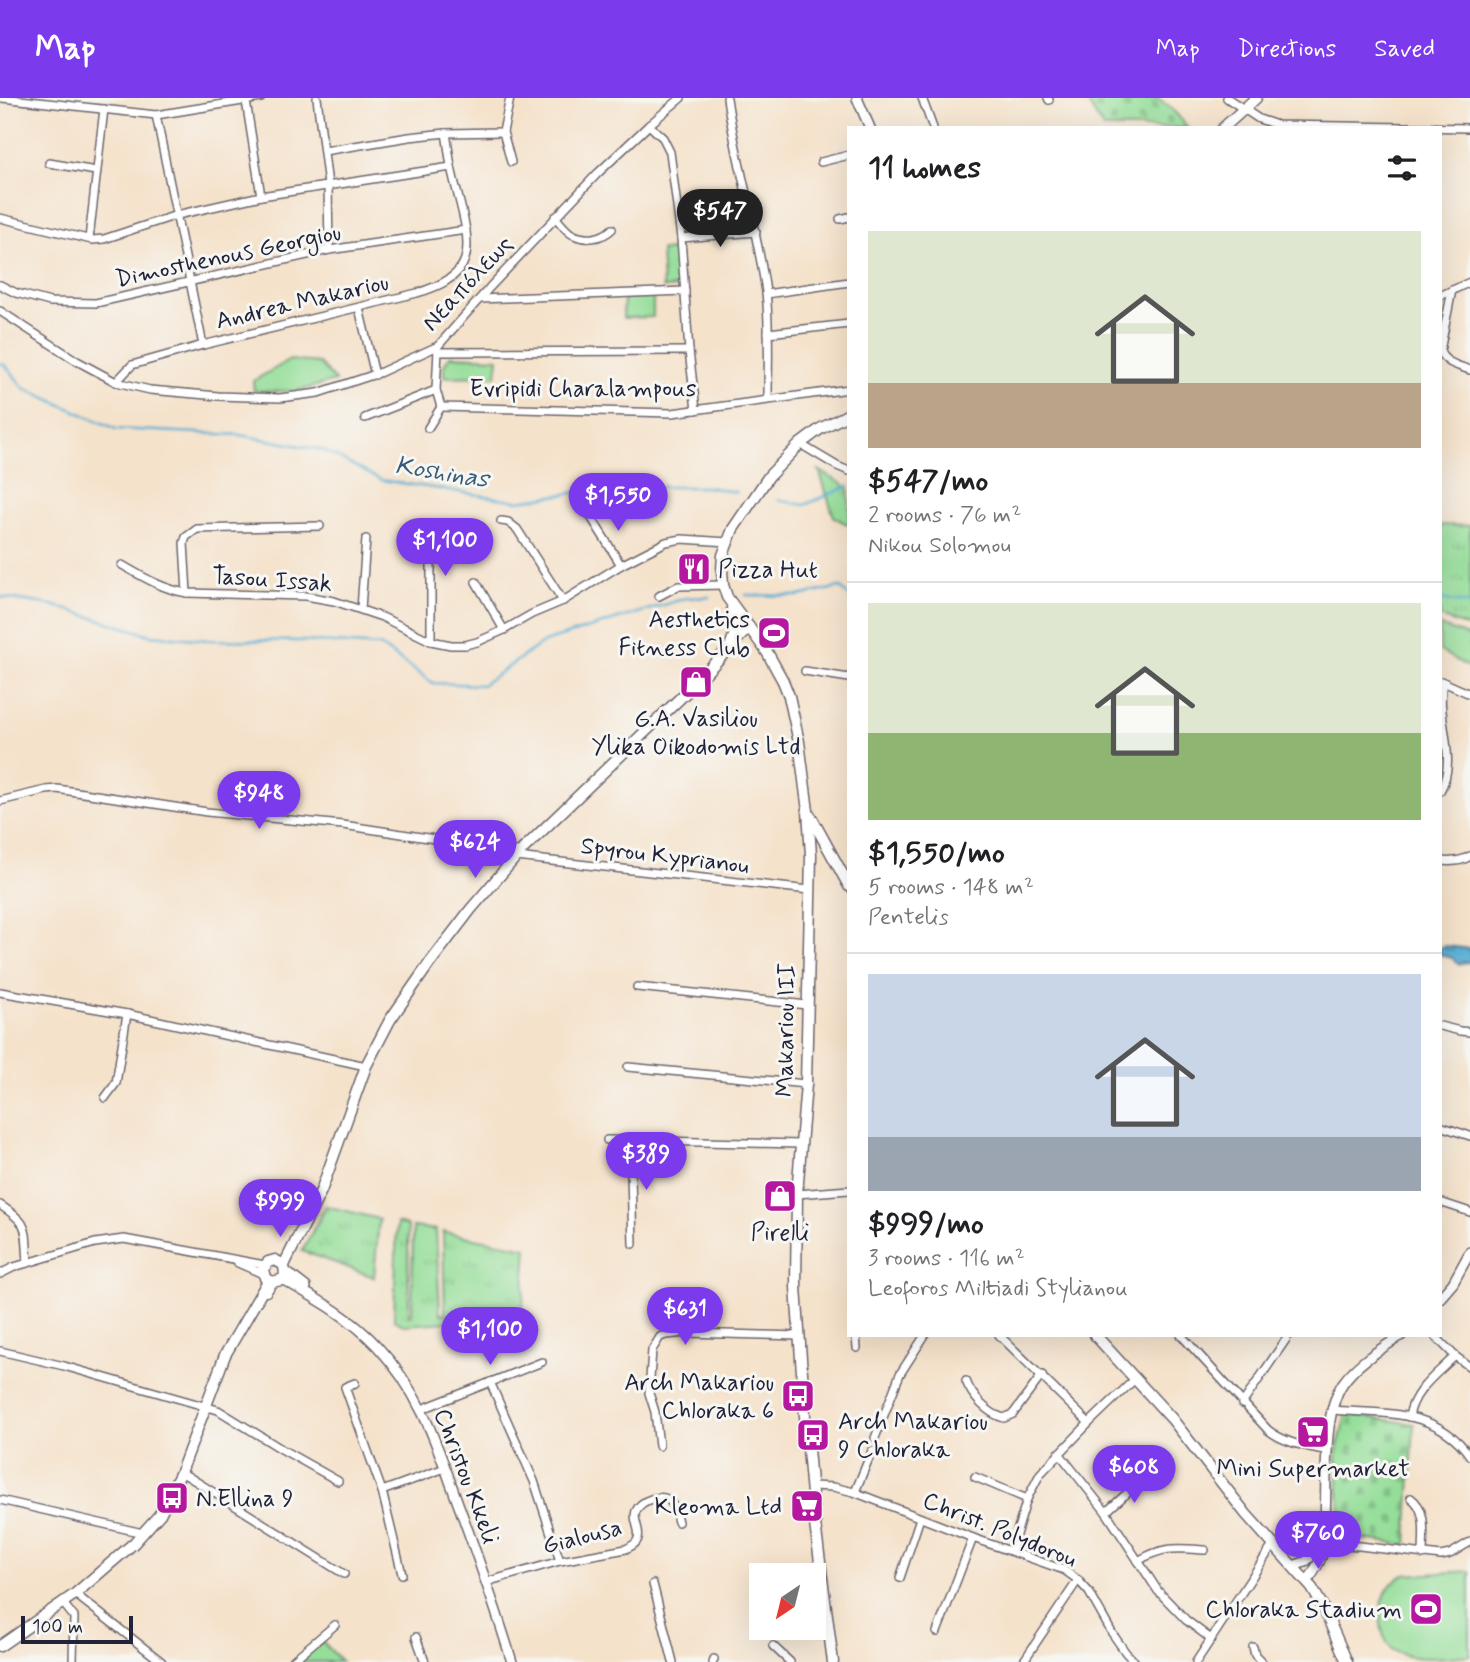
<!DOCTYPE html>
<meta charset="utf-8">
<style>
:root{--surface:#fff;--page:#f6f6f6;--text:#202124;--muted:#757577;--line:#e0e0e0;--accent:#7c3aed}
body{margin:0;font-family:Mynerve,sans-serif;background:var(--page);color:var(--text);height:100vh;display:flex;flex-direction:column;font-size:26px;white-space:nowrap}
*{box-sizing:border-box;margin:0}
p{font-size:23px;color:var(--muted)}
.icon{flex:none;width:38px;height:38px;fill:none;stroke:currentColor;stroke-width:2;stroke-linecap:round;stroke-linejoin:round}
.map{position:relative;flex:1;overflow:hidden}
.panel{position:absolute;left:847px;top:28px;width:595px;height:1211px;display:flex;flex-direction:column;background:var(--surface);border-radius:0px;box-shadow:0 7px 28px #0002}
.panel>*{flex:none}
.needle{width:46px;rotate:215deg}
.tools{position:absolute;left:749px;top:1465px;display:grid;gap:14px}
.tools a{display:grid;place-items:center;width:77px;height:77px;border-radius:0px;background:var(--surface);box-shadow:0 7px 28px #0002;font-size:35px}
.scale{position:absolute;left:21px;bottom:18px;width:112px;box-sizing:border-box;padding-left:7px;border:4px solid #22223b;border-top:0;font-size:19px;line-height:24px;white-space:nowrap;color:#22223b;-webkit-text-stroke:5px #f6f6f2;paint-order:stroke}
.price{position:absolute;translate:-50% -60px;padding:0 16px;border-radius:24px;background:var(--accent);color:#fff;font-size:23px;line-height:46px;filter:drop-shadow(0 2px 4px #0008)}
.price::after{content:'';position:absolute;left:50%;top:42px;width:21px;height:16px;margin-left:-10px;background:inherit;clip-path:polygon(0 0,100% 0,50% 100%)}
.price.on{background:#222;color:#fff}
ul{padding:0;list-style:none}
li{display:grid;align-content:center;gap:14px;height:371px;padding:0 21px}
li+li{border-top:2px solid var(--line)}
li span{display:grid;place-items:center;height:217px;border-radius:0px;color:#555}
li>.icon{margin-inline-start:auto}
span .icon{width:126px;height:126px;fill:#fffc;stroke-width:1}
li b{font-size:30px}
h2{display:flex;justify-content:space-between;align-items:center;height:84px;padding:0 21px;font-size:30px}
header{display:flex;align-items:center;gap:42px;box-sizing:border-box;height:98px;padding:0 35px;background:var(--accent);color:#fff}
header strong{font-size:33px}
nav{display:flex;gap:38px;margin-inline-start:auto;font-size:24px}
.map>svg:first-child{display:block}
.grass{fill:url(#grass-tufts);stroke:#5c806a;stroke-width:2}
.cemetery{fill:url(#cemetery-stones);stroke:#5c806a;stroke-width:2}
.park{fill:#95de99;stroke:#5c806a;stroke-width:2}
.water{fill:url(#water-waves);stroke:#3c6888;stroke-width:2}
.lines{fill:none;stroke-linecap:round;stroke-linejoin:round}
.stream{stroke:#57aed4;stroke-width:2.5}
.minor-casing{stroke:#6c656d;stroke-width:10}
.tertiary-casing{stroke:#6c656d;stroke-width:12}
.secondary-casing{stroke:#6c656d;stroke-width:13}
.minor{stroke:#fff;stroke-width:7}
.tertiary{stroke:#fff;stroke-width:9}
.secondary{stroke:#fff;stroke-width:10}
.labels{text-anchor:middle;stroke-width:6;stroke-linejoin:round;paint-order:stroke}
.street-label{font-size:24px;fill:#22223b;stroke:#f6f6f2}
.poi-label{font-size:24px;fill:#22223b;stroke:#f6f6f2;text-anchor:end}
.water-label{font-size:26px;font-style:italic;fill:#375a78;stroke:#f6f6f2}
</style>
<header>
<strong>Map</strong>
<nav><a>Map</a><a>Directions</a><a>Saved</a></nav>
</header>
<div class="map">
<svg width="1470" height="1564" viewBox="0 0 1470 1564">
<defs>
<pattern id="grass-tufts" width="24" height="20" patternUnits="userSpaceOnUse" patternTransform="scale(1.75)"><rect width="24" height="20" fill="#95de99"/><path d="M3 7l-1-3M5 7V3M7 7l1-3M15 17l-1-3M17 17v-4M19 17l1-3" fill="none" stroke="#80be85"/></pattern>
<pattern id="cemetery-stones" width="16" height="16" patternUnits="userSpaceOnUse" patternTransform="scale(1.75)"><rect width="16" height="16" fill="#95de99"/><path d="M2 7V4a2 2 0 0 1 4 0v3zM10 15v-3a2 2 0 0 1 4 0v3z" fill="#80be85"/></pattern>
<pattern id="water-waves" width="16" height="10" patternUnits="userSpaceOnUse" patternTransform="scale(1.75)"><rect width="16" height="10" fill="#57aed4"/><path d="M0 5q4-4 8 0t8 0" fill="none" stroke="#488dad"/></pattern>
</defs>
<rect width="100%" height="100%" fill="#f6f6f2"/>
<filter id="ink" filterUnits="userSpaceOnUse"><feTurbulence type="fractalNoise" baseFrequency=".0143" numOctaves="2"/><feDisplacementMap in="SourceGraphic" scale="14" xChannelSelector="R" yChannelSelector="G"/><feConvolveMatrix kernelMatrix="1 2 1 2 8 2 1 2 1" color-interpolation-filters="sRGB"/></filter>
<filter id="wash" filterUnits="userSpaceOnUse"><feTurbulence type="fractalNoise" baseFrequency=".00686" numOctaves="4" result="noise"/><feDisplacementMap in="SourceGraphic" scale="28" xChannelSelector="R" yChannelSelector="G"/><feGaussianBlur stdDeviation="1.57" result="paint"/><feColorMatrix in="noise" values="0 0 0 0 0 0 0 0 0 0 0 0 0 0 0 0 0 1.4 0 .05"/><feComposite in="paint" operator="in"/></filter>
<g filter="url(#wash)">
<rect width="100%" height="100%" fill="#f5e2cb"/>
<g class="grass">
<path d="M819,372L849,390V427L834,419Z"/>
<path d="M1440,427L1470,428V530L1440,519Z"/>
<path d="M326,1108L379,1121L374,1179L302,1153Z"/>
<path d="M397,1125L408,1128L409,1218H412L413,1129L436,1132L440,1216H445L443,1134L527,1150L522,1219L403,1227L394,1222Z"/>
<path d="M322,1543L342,1564H298Z"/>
</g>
<g class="cemetery">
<path d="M1085,0H1158L1174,13L1188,30H1103Z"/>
<path d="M1346,1316L1414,1326L1407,1447L1342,1438L1336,1356Z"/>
</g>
<g class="park">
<path d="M661,152L678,153L681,189L663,190Z"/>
<path d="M653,197V219L623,220L624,198Z"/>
<path d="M450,258L498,260L496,278L444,279V267Z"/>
<path d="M290,262L319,265L335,283L297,293H254L253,283Z"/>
<path d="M1440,528L1470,539V570L1440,553Z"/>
<path d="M1470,1473V1557C1447,1559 1417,1564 1396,1554C1373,1540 1376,1486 1405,1477C1412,1476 1420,1476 1427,1476C1441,1475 1456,1474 1470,1473Z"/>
</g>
<path class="water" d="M1447,848L1470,851V864L1459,866L1452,860L1440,857V849Z"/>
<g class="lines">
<g class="stream">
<path d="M0,265L6,268L24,290L116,331L240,337L323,352L381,382L518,403L614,389H708L736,394"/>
<path d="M778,402L804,407L849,388"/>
<path d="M746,497L799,498L840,489L849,498"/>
<path d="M0,499L52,507L150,537L209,542L303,543L380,548L433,585L482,587L544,544L686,500L710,499"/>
<path d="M1440,501L1470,506"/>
</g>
</g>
</g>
<g filter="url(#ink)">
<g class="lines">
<defs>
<g id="minor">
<path d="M2,0L156,17L261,0"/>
<path d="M317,0L328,87L329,152"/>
<path d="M510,0L503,34L511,64"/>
<path d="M727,0C736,65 757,129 766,194C770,230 768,266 768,301"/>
<path d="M922,0L933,30"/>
<path d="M1048,0L1049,2"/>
<path d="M1227,0L1259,21L1277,27L1470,30"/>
<path d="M246,3L261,98"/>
<path d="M156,17L203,247"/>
<path d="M649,27L663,40L670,54L681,140L689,253L696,312"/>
<path d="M324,53L409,39L446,35L503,34"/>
<path d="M821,64L849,57"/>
<path d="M49,65L96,73"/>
<path d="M555,119C560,124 566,133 572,136C585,143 602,141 612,131"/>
<path d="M0,120L92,142L104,141L177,117L261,98L451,69"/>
<path d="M840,121L849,119"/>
<path d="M681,140L756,134"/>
<path d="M89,141L104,11"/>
<path d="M0,187L16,195L50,204L96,205L329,152L466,132"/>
<path d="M1452,192L1440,253C1444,265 1459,268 1470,272"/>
<path d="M766,196L849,184"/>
<path d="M1440,198L1470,184"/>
<path d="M480,201L685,193"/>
<path d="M359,210L375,277"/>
<path d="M0,213L77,263L116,284L150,292L218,298L280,300L318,295L379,275L438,248L490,189L597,76L649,27L681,0"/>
<path d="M768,235L849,226"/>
<path d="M438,254L689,253"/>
<path d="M116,284L132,267L203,247L417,195C434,190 459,181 465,161C473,137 455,93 451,68C449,57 448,46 446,35"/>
<path d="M441,309L672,315L849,291"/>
<path d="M365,320L436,292"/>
<path d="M428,330L441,309L436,292L438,252"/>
<path d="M800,346L837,368L849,373"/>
<path d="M591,419L621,467"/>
<path d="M501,423L508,424L517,431L563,503"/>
<path d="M409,444C417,448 427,451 431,460V543"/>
<path d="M122,467C143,479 162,491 187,495L306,498L334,503L382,519L431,543L451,547H465L477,544L504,532L532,516L563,503L621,467L666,444L682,441L728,444"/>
<path d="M476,484L504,532"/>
<path d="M187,495L184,445L186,439L197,431L320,428"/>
<path d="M659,498L678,488L723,487"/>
<path d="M361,511L366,441"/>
<path d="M805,573L849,580"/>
<path d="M1441,583L1470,596"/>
<path d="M1440,693C1459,660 1435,620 1443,584"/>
<path d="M0,703L46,692L57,691L207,714L343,727L520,754"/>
<path d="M516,759L809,792"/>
<path d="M1440,763C1451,764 1461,764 1470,758"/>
<path d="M637,889L807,907"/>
<path d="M0,894L127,916L366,968"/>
<path d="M1440,928L1460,933L1470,934"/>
<path d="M628,969L806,986"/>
<path d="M105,1000L116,985L127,916"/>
<path d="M1440,1028L1470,1038"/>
<path d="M607,1042L801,1046"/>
<path d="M630,1043L633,1146"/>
<path d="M797,1096L849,1092"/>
<path d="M1440,1104L1470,1114"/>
<path d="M0,1107C31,1127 25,1130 28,1165"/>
<path d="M238,1165L263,1176"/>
<path d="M0,1176L14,1169L95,1145L124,1141L265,1167"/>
<path d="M856,1237L857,1250"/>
<path d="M999,1237L1089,1325"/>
<path d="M1181,1237L1268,1332C1286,1346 1306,1348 1328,1353"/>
<path d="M1434,1237L1455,1258L1470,1269"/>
<path d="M0,1253L64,1268L218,1312L283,1352L338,1383"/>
<path d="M966,1283C972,1299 988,1316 1004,1320L1013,1316L1042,1277"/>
<path d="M490,1284L534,1383L560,1463"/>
<path d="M355,1285L345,1289L382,1393L402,1476"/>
<path d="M1242,1306L1289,1237"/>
<path d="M422,1311L542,1264"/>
<path d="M1332,1312C1383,1316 1437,1310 1470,1358"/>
<path d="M1409,1319C1413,1292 1437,1276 1455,1258"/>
<path d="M875,1340L900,1276L925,1237"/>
<path d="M659,1348L655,1314L649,1295L652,1252L660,1239L666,1237L686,1235L799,1238"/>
<path d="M1059,1355L1106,1414L1158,1493L1186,1522L1211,1541"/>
<path d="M181,1374L344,1476"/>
<path d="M975,1379L1027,1401"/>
<path d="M811,1388L833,1389L854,1394L973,1440L1064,1472L1078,1482L1089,1494L1112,1535L1126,1555L1135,1564"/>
<path d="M382,1393L445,1370"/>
<path d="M855,1394L872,1353"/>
<path d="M1411,1400C1428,1412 1423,1438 1423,1457"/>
<path d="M0,1402L143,1435"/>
<path d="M1106,1414L1144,1380"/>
<path d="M1325,1446L1360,1448L1441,1458L1450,1456L1470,1444"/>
<path d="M1011,1453L1027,1401L1040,1376L1089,1325L1136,1280"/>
<path d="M1138,1463C1163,1448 1176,1450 1205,1452"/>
<path d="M900,1480L920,1420"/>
<path d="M486,1484L560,1463L626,1451C631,1448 637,1446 638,1440C641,1431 632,1422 636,1413C641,1402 661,1395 670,1403C675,1408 676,1417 678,1424"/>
<path d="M653,1486L673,1564"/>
<path d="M75,1496L162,1564"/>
<path d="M63,1505L74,1519L73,1564"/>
<path d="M937,1534L973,1440"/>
<path d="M416,1539L425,1564"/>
<path d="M773,1548L790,1564"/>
<path d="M1253,1549L1255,1557L1262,1564"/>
<path d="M291,1564L335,1527"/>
<path d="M713,1564L714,1561"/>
<path d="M1023,1564L1078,1482"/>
<path d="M1196,1564L1273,1447"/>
</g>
<g id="tertiary">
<path d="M857,0L870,30"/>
<path d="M285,1173L306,1189"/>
<path d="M282,1181C317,1201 349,1218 377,1248C422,1296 437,1348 459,1408C478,1460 496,1511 512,1564"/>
<path d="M1440,1200L1453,1185L1470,1154"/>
<path d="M1293,1468L1305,1464L1324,1447"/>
<path d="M1307,1484C1315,1473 1323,1459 1325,1445C1326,1438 1325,1430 1325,1423C1327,1386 1322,1315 1343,1285C1358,1264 1381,1251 1402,1237"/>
</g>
<g id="secondary">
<path d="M1223,30L1256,0"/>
<path d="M731,546L735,535L732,510"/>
<path d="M810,717L849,788"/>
<path d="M284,1167L321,1093L366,968L390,922L429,866L471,811L520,754L696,585L749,529"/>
<path d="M266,1193L272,1184L281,1182L285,1178L284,1167L275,1162L268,1164L263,1171L265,1180L271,1184"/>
<path d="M1095,1237L1172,1321L1246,1416L1312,1490L1322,1507L1347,1564"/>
<path d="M0,1548L75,1496L134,1445L160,1416L181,1374L225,1257L268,1183"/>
<path d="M833,1564L814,1418L805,1318L796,1189L797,1096L806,986L811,757L808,713L799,644L789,598L783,583L767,554L727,499L723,487L722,472L723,457L733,431L769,378L800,346L820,331L849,316"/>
</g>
</defs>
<use href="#minor" class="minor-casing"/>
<use href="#tertiary" class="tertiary-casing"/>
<use href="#secondary" class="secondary-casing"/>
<use href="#minor" class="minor"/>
<use href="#tertiary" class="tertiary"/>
<use href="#secondary" class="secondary"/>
</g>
</g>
<defs>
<symbol id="restaurant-square" viewBox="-11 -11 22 22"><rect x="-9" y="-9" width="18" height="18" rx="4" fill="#b5179e" stroke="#f6f6f2"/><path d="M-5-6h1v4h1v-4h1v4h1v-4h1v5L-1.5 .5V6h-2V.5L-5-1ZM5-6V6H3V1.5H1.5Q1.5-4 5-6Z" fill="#fff"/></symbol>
<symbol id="stadium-square" viewBox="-11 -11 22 22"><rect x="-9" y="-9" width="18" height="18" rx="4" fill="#b5179e" stroke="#f6f6f2"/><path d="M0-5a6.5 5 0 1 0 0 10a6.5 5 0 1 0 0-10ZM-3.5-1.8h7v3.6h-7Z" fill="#fff"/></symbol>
<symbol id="shop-square" viewBox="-11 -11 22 22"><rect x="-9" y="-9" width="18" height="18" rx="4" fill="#b5179e" stroke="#f6f6f2"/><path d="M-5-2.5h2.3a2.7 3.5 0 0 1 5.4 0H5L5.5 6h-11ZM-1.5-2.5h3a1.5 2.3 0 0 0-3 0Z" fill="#fff"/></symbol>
<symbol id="bus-square" viewBox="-11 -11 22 22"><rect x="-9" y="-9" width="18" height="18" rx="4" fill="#b5179e" stroke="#f6f6f2"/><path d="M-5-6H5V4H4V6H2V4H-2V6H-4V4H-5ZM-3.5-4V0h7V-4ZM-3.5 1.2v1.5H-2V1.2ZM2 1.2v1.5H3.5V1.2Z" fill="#fff"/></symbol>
<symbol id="supermarket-square" viewBox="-11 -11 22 22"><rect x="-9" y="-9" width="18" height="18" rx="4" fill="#b5179e" stroke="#f6f6f2"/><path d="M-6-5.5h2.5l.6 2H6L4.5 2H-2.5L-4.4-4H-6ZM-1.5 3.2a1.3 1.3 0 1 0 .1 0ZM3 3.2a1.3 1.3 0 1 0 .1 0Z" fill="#fff"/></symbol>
</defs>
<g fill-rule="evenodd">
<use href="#restaurant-square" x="675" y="452" width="38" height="38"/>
<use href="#stadium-square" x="755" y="516" width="38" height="38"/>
<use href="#shop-square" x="677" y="565" width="38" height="38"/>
<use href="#shop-square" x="761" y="1079" width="38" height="38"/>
<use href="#bus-square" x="779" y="1279" width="38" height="38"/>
<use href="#supermarket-square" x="1294" y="1315" width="38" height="38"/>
<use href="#bus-square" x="794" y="1318" width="38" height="38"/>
<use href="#bus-square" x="153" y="1381" width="38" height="38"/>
<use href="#supermarket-square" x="788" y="1389" width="38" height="38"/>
<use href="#stadium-square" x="1407" y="1492" width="38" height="38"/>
</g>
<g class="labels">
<g class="street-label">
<text transform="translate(228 157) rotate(-12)" y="8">Dimosthenous Georgiou</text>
<text transform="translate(467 185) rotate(-47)" y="8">Νεαπόλεως</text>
<text transform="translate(302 203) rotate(-13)" y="8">Andrea Makariou</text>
<text x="583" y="298">Evripidi Charalampous</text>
<text transform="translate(272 481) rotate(4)" y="8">Tasou Issak</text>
<text transform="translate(665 757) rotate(7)" y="8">Spyrou Kyprianou</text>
<text transform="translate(785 932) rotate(-89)" y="8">Makariou III</text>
<text transform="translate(467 1378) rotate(69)" y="8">Christou Kkeli</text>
<text transform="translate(1000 1431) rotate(22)" y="8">Christ. Polydorou</text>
<text transform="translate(582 1438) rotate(-14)" y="8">Gialousa</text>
</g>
<g class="poi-label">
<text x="718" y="479" text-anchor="start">Pizza Hut</text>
<text x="750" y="529">Aesthetics<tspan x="750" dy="28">Fitness Club</tspan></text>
<text x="696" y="628" text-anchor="middle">G.A. Vasiliou<tspan x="696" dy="28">Ylika Oikodomis Ltd</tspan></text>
<text x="780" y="1142" text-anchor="middle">Pirelli</text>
<text x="774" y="1292">Arch Makariou<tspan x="774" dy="28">Chloraka 6</tspan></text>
<text x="838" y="1331" text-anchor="start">Arch Makariou<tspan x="838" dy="28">9 Chloraka</tspan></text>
<text x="1313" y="1378" text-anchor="middle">Mini Supermarket</text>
<text x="196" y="1408" text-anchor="start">N.Ellina 9</text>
<text x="782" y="1416">Kleoma Ltd</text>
<text x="1402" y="1519">Chloraka Stadium</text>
</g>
<g class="water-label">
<text transform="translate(442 373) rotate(9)" y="9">Koshinas</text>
</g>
</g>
</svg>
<div class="tools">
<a><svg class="needle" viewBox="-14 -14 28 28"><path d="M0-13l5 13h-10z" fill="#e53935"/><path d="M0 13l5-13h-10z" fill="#757577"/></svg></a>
</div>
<div class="scale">100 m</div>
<b class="price on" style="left:720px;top:151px">$547</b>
<b class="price" style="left:618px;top:435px">$1,550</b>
<b class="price" style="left:445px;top:480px">$1,100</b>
<b class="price" style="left:259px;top:733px">$948</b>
<b class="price" style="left:475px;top:782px">$624</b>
<b class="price" style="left:646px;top:1094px">$389</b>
<b class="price" style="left:280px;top:1141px">$999</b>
<b class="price" style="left:685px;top:1249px">$631</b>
<b class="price" style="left:490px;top:1269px">$1,100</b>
<b class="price" style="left:1134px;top:1407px">$608</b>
<b class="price" style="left:1318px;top:1473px">$760</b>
<section class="panel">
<h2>11 homes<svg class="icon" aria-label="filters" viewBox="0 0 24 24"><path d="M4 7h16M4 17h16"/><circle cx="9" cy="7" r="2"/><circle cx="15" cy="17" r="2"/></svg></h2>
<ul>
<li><span style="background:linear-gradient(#dfe7d0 70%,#b9a48a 0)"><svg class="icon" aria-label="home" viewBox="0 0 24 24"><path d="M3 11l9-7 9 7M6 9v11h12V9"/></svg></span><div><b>$547/mo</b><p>2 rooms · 76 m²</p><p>Nikou Solomou</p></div></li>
<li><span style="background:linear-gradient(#dfe7d0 60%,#8fb573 0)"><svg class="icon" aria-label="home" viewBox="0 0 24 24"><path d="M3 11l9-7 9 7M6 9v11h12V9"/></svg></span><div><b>$1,550/mo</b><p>5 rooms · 148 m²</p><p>Pentelis</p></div></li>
<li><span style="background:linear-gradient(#c9d6e8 75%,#9aa5b1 0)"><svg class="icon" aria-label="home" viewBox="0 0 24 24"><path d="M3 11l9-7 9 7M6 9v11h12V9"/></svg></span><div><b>$999/mo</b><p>3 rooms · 116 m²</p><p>Leoforos Miltiadi Stylianou</p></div></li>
</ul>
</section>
</div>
